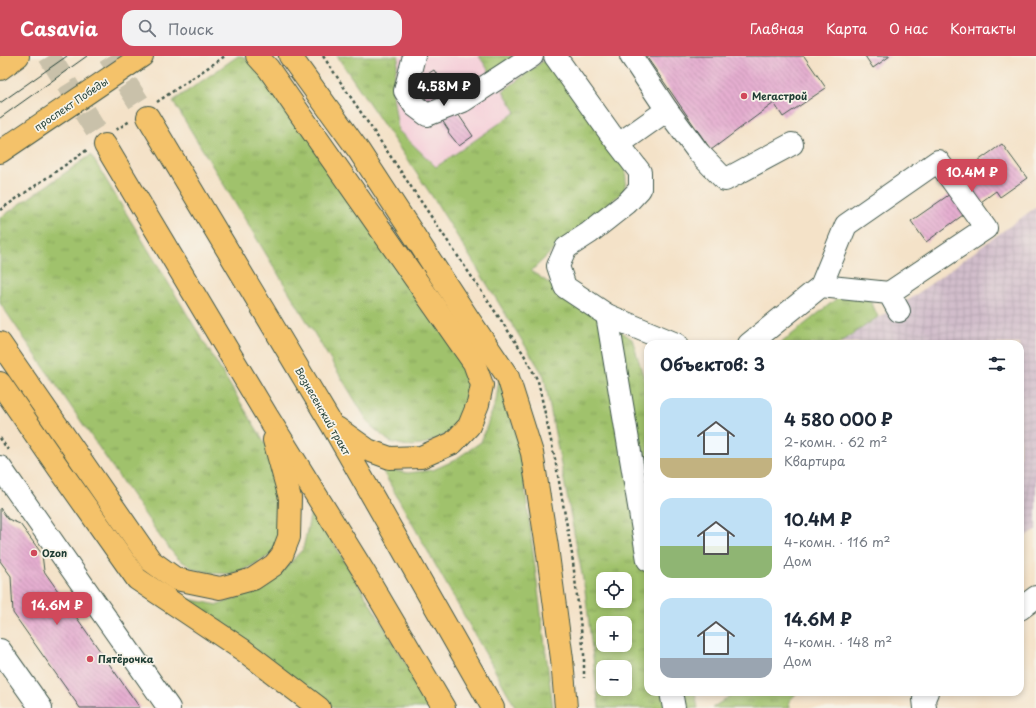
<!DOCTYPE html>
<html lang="ru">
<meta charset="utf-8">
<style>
:root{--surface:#fff;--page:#f2f2f3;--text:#1f2937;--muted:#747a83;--accent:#d1495b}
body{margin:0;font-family:"Playpen Sans",sans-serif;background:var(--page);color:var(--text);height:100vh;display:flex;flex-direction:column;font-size:15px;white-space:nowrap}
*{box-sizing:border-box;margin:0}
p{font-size:13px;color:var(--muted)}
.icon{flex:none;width:22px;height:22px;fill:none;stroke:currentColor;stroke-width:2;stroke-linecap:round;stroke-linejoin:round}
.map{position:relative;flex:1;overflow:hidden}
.drawer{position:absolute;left:644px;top:284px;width:380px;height:356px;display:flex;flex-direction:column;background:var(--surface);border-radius:12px;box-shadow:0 2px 6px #0003}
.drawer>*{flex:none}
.buttons{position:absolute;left:596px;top:516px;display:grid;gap:8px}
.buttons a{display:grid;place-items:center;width:36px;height:36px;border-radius:8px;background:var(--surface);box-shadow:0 2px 6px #0003;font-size:20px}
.price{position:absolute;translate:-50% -34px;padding:0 9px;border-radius:8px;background:var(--accent);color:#fff;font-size:13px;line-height:26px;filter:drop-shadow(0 1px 2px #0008)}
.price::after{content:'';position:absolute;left:50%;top:24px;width:12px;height:9px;margin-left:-6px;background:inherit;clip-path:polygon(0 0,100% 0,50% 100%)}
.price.selected{background:#222;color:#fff}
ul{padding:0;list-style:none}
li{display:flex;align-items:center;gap:12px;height:100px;padding:0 16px}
li span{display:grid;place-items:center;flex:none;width:112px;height:80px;border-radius:12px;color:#555}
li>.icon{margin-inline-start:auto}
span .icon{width:48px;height:48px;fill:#fffc;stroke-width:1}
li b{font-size:17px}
h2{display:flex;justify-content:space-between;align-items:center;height:48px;padding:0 16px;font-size:17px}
header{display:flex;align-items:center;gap:24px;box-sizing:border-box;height:56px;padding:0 20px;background:var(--accent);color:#fff}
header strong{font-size:19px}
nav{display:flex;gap:22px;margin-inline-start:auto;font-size:14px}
.search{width:280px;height:36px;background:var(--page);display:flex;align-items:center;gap:10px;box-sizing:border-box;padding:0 14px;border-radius:12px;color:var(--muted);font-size:15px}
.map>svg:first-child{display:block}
.built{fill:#f5cfd9}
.industrial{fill:url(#industrial-grid)}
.grass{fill:url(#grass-tufts);stroke:#608050;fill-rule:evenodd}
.building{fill:url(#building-back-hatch)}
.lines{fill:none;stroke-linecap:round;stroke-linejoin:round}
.major-tunnel{stroke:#c9c1aa;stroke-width:22;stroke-dasharray:22 11;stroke-linecap:butt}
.minor-casing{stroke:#3f564a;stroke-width:24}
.major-casing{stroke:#3f564a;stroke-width:24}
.path{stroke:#3f564a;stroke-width:2.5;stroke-dasharray:3 3;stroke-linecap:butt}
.minor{stroke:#fff;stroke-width:22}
.major{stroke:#f4c26a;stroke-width:22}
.tram{stroke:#1f3d34;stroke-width:1}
.poi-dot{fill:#d1495b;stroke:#f7f3e8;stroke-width:1.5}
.labels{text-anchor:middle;stroke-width:3.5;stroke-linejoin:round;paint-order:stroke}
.poi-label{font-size:10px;font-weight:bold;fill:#1f3d34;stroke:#f7f3e8;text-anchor:start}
.street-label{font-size:10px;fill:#1f3d34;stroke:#f7f3e8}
</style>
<header>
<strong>Casavia</strong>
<div class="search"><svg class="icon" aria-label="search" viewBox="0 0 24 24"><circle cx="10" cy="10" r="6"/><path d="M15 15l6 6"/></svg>Поиск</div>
<nav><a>Главная</a><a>Карта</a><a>О нас</a><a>Контакты</a></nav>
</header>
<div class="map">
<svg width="1036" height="652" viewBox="0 0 1036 652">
<defs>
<pattern id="industrial-grid" width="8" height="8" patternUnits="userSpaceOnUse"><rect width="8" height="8" fill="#d1bdcb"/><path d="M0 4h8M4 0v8" fill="none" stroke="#b3a3af"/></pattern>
<pattern id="grass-tufts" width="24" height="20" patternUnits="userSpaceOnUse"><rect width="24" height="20" fill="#a0c26c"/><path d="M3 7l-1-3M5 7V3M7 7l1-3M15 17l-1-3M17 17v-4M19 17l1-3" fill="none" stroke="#829f5a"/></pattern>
<pattern id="building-back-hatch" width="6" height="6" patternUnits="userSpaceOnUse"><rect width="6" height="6" fill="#e5aed0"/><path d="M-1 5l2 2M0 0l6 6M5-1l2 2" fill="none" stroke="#b98faa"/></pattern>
</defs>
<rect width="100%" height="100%" fill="#f7f3e8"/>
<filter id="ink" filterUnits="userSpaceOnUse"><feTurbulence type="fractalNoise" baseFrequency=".025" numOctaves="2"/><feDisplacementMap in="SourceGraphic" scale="8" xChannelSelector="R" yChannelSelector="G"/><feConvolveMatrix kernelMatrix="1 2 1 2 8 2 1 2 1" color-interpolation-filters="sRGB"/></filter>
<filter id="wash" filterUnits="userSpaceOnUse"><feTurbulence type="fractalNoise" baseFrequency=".012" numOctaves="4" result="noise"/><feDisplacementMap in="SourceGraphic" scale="16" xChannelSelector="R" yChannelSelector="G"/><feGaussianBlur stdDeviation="0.9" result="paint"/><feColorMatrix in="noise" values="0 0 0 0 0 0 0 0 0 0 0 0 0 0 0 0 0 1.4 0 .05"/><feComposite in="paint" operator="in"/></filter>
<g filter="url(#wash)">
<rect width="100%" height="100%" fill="#f4e2c8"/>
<path class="built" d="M399,0H539L543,5L503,35L516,56L435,111L398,74L392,32Z"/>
<path class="industrial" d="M1036,151V474L1020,484V288L839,287L887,256L910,243Z"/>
<g class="grass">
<path d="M238,0H241L260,10L456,292L472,327L469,352L452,376L422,389L408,390L390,386L370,369L173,45Z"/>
<path d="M337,0H399L392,32L398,74L436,111L516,56L503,35L543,5L552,8L625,112L626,124L624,135L566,182L531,215L632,283L648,335V636H695L698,652H599L585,534L544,320L436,146ZM603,523H625V545H603ZM603,567H625V589H603ZM603,611H625V633H603Z"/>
<path d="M479,0H516L491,18Z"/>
<path d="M91,99L297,440L296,457L269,500L249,511L233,518L212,517L194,513L177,502L161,482L0,247V162Z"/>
<path d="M841,239L869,241L878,261L840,287V288H780Z"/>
<path d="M499,322L515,373L522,409L553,652H516L381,412L408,417L433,414L453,405L481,386L496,345Z"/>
<path d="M312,451L433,652H334L174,540L218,549L255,535L279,519L303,493Z"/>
<path d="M736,636H798L789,645L790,652H712Z"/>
</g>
<g id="blocks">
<g class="building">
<path d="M646,0H804L826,32L783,61L774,47L711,94Z"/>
<path d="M865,0H890L873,12Z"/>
<path d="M434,14L456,50L454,52L473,80L459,90L448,76L449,75L440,61L438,62L415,26Z"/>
<path d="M1002,88L1027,122L1000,141L996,135L926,186L911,165L982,116L975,107Z"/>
<path d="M0,452L8,463L20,468L42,498L44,515L140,652H80L13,557L11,520L0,505Z"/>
</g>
</g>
</g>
<g filter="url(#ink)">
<use href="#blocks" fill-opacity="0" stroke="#3f564a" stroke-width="1"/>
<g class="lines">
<g class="major-tunnel">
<path d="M49,0L105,89"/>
<path d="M109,0L148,61"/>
</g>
<defs>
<g id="minor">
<path d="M414,0L405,35L415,50L427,59L463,45L532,0"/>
<path d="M555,0L610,77L640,116V133L627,147L589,177L566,192L558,210L565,231L607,259L676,288"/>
<path d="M631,0L667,54L699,97L725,124L792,88"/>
<path d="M619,88L667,54"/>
<path d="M821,230L846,169L938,105L986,172L889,237"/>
<path d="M607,259L648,504"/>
<path d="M749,288L821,230L889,237L899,255"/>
<path d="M0,411L169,652"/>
<path d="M1020,553L1036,541"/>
<path d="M0,594L41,652"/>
<path d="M671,636L674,652"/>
<path d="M925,652L924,643L927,636"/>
</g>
<g id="major">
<path d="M257,0L268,12L474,307L482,329L478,348L469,370L453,387L421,401L390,402L368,394L337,372"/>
<path d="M290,0L359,95L468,262L508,321L532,397L547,491L562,603L566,652"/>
<path d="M0,13L18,0"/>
<path d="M148,61L332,369L493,652"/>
<path d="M105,89L267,360L364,516L444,652"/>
<path d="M0,96L142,0"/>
<path d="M0,287L151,505L176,523L220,532L253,523L274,509L282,499L289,481L290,442L274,384"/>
<path d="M0,327L60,414L137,523L243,594L319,652"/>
</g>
</defs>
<use href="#minor" class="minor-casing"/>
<use href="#major" class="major-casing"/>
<g class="path">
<path d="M323,0L523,297L538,325L555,403L572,498L584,598V622"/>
<path d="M157,46L225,0"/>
<path d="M116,74L130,65"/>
<path d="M0,154L87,94"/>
<path d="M0,382L8,394"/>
</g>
<use href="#minor" class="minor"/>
<use href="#major" class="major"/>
<g class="tram">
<path d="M0,47L67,0"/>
<path d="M0,62L87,0"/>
</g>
</g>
</g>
<g class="poi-dot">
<circle cx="744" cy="40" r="4"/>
<circle cx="34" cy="497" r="4"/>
<circle cx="90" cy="603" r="4"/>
</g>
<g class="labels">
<g class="poi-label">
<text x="752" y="44">Мегастрой</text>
<text x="42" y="501">Ozon</text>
<text x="98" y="607">Пятёрочка</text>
</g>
<g class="street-label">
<text transform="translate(71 48) rotate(-34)" y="4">проспект Победы</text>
<text transform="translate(323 355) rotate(60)" y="4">Вознесенский тракт</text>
</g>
</g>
</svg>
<div class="buttons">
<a><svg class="icon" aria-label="locate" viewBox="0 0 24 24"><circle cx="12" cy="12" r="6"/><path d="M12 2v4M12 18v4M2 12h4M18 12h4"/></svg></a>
<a>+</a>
<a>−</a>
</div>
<b class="price selected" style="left:444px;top:51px">4.58M ₽</b>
<b class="price" style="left:972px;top:137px">10.4M ₽</b>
<b class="price" style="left:57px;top:570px">14.6M ₽</b>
<section class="drawer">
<h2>Объектов: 3<svg class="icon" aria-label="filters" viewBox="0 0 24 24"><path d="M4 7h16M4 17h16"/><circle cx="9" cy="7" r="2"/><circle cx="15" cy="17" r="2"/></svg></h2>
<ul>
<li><span style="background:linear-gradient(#bfe0f5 75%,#c2b280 0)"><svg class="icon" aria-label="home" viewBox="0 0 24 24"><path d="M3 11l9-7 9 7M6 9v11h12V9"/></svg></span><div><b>4 580 000 ₽</b><p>2-комн. · 62 m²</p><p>Квартира</p></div></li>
<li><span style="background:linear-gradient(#bfe0f5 60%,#8fb573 0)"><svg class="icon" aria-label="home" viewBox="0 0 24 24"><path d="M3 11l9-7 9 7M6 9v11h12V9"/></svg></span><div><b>10.4M ₽</b><p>4-комн. · 116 m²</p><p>Дом</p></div></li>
<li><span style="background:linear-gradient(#bfe0f5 75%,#9aa5b1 0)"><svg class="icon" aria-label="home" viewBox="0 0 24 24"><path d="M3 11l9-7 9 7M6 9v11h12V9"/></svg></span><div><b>14.6M ₽</b><p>4-комн. · 148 m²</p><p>Дом</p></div></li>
</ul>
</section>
</div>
